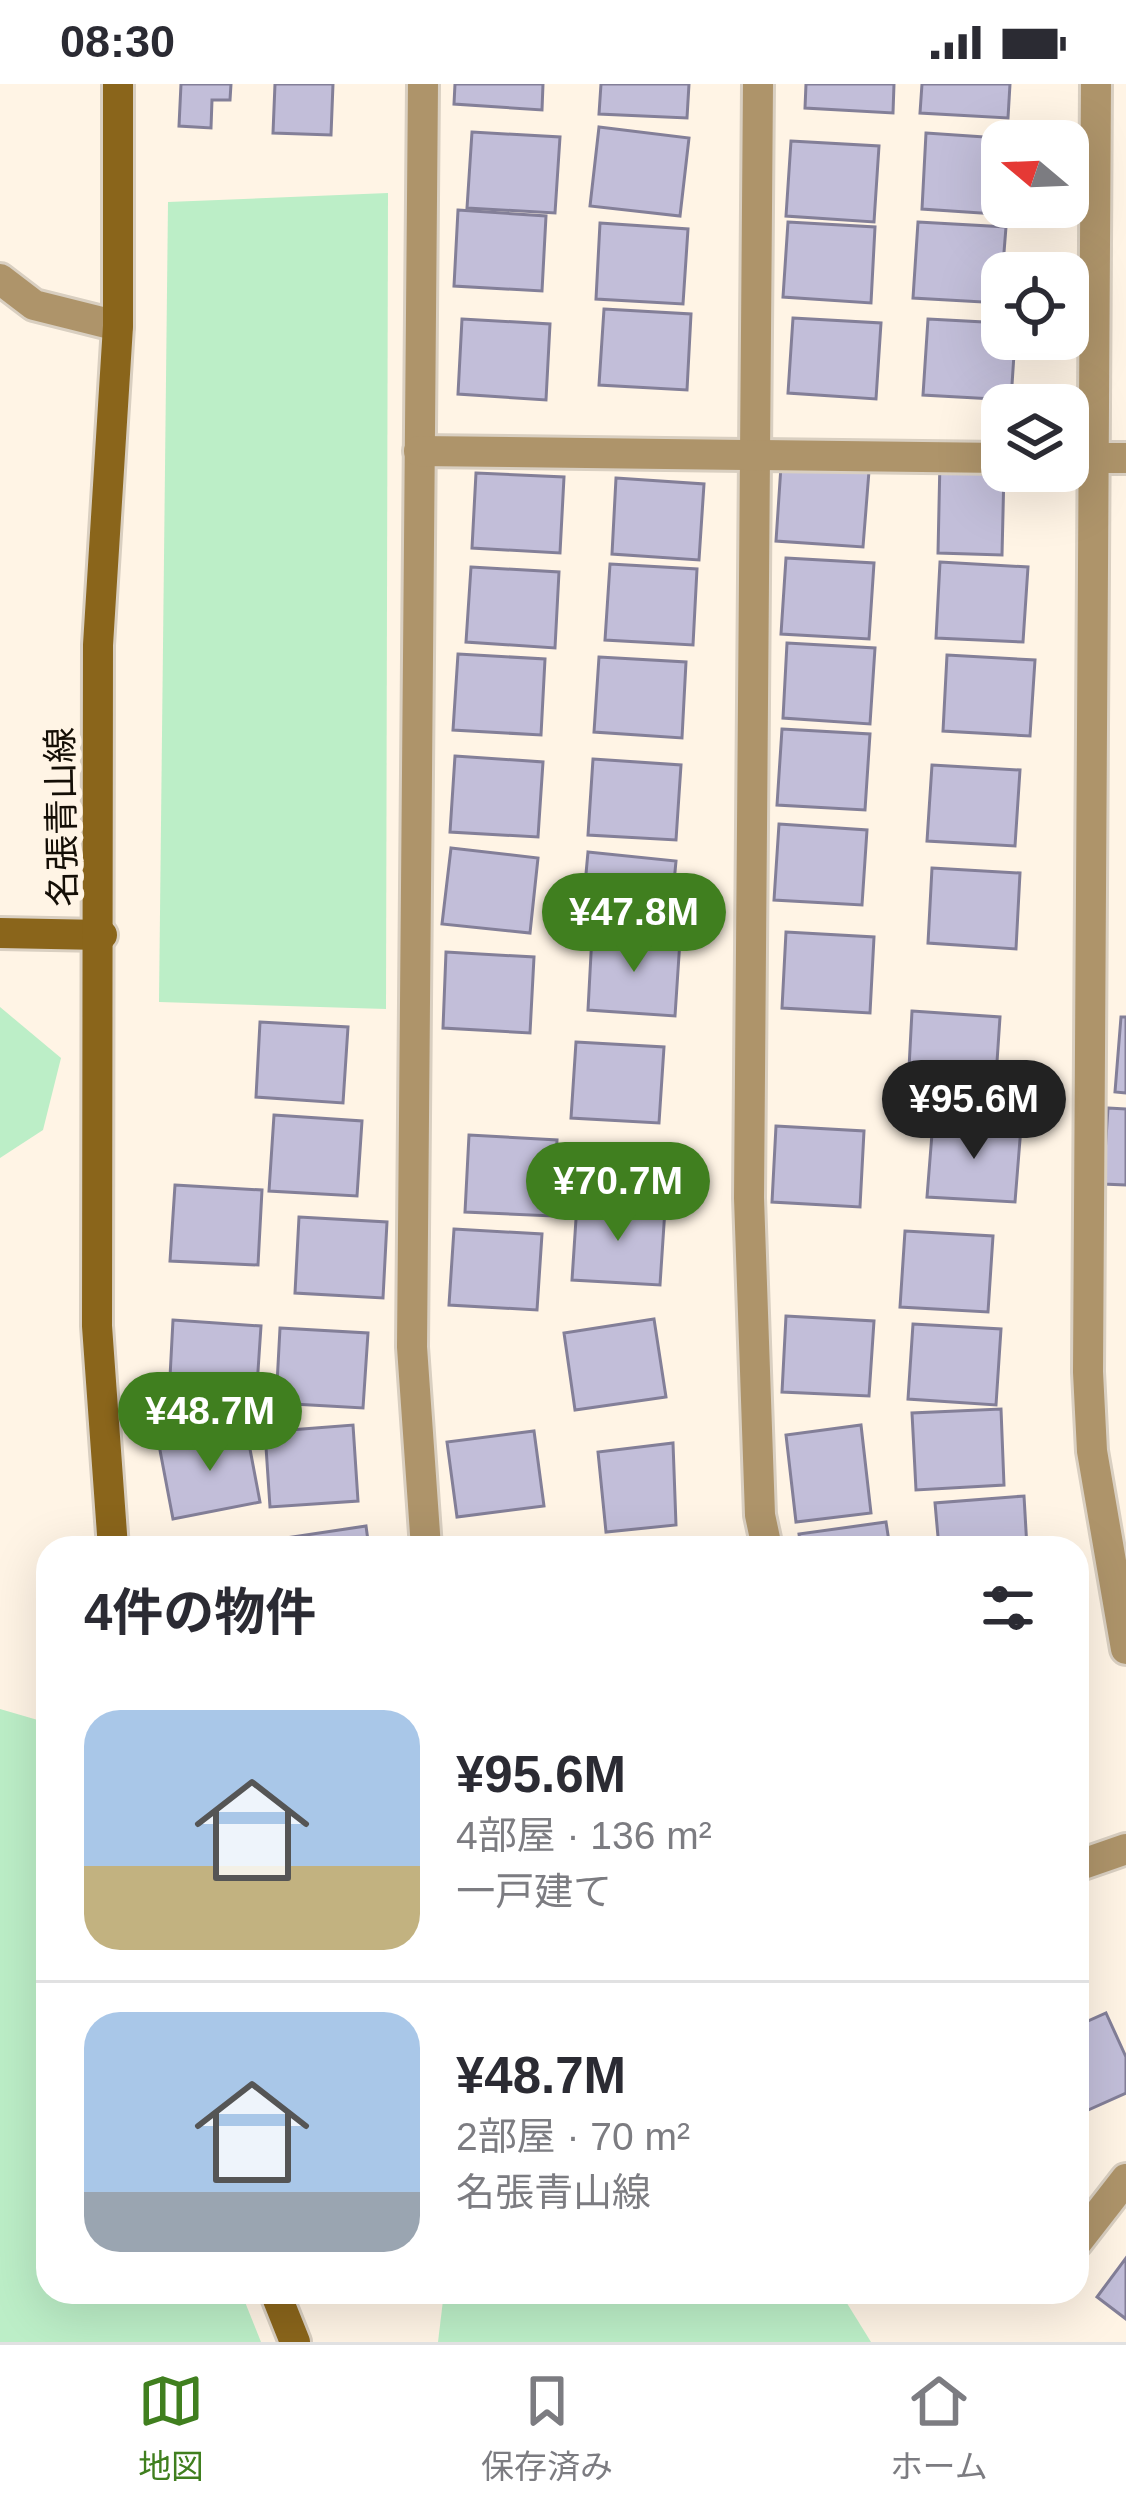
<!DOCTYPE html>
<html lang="ja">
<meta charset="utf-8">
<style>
:root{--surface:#fff;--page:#f7f7f7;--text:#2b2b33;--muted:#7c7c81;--line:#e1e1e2;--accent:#407f1f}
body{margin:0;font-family:Helvetica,"Noto Sans JP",sans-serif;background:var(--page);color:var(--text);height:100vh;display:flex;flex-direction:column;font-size:45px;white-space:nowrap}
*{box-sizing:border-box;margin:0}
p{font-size:39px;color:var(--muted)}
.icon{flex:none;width:66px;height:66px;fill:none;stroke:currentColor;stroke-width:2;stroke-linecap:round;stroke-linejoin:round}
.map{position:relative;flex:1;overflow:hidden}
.drawer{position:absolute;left:36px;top:1452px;width:1053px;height:768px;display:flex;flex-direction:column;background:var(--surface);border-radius:36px;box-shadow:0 12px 48px #0002}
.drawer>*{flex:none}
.needle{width:78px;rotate:289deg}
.buttons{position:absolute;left:981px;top:36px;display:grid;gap:24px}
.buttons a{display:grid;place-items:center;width:108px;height:108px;border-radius:24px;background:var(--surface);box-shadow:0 12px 48px #0002;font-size:60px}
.price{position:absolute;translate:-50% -102px;padding:0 27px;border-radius:42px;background:var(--accent);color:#fff;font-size:39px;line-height:78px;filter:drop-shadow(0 3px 6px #0008)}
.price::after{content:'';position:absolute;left:50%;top:72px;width:36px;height:27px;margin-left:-18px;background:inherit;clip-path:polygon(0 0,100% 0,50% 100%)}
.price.selected{background:#222;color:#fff}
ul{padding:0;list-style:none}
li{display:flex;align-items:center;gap:36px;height:300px;padding:0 48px}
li+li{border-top:3px solid var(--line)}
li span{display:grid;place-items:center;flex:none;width:336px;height:240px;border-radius:36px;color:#555}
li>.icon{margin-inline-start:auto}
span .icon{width:144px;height:144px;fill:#fffc;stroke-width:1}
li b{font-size:51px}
h2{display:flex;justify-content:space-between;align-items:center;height:144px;padding:0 48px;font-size:51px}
.status{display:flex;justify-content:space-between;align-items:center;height:84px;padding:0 60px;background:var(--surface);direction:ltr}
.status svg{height:33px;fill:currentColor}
.tabs{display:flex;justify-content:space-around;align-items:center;height:168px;border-top:3px solid var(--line);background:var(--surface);font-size:33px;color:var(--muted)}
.tabs a{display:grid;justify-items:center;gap:6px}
.tabs .selected{color:var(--accent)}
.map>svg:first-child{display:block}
.green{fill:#bceec7}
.building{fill:#c2bed9;stroke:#837f98;stroke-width:3}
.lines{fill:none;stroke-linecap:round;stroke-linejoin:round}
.lane-casing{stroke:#d9cfc1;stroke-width:36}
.street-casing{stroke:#d9cfc1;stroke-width:36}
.secondary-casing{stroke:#d9cfc1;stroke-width:36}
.lane{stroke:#ae946a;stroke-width:30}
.street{stroke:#ae946a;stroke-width:30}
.secondary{stroke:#8a651b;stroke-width:30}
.labels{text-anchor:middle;stroke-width:12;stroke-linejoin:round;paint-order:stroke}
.street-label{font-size:36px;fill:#140e06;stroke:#fff4e5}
</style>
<div class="status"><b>08:30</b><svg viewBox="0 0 49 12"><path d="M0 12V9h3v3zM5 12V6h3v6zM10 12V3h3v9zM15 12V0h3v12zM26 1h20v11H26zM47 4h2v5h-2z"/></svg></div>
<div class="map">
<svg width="1126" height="2258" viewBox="0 0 1126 2258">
<rect width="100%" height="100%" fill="#fff4e5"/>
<g class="green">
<path d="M388,109L386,925L159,918L168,118Z"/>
<path d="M0,923L61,974L43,1046L0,1074Z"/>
<path d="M0,1625L48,1639V2208H241L261,2258H0Z"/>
<path d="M444,2208H840L871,2258H438Z"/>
</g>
<g class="building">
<path d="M181,0H231L230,16H212L211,44L179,42Z"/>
<path d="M275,0H333L331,51L273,49Z"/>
<path d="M455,0H543L542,26L454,20Z"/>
<path d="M601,0H689L687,34L599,30Z"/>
<path d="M806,0H894L893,29L805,24Z"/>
<path d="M922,0H1010L1008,34L920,29Z"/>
<path d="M599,43L689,54L680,132L590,122Z"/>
<path d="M472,48L560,53L555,129L467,124Z"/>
<path d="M926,49L1014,55L1002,57V123H1010V131L922,125Z"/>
<path d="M791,57L879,62L874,138L786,132Z"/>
<path d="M458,126L546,132L542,207L454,202Z"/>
<path d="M788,138L875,143L871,219L783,213Z"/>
<path d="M918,138L1006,143L1000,219L913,214Z"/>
<path d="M600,139L688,145L683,220L596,215Z"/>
<path d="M604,225L691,230L687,306L599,301Z"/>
<path d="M793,234L881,239L876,315L788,309Z"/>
<path d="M462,235L550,240L546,316L458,310Z"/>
<path d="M928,235L1002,239V255H1015L1011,316L923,311Z"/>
<path d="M940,376L1004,387L1002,471L938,469Z"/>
<path d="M781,382L869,387L863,463L776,457Z"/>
<path d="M476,389L564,393L560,469L472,464Z"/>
<path d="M616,394L704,400L699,476L612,470Z"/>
<path d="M786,474L874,479L869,555L781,550Z"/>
<path d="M940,478L1028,483L1023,558L936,554Z"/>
<path d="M610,480L697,485L693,561L605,556Z"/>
<path d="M471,483L559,488L555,564L466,558Z"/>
<path d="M787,559L875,564L870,640L783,634Z"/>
<path d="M458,570L545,575L541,651L453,646Z"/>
<path d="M947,571L1035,576L1030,652L943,647Z"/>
<path d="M599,573L686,578L682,654L594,648Z"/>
<path d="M782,645L870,650L865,726L777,721Z"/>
<path d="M455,672L543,678L538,753L450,748Z"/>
<path d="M593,675L681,681L676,756L588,751Z"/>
<path d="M932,681L1020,686L1015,762L927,757Z"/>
<path d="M779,740L867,746L862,821L774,816Z"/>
<path d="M451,764L538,774L530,849L442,840Z"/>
<path d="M588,768L676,777L669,852L581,844Z"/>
<path d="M932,784L1020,789L1016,865L928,859Z"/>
<path d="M786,848L874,853L870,929L782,924Z"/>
<path d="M592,851L680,856L675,932L588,926Z"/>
<path d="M446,868L534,873L530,949L443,944Z"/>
<path d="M912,927L1000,933L995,1008L908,1003Z"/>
<path d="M1121,933H1126V1009L1115,1008Z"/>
<path d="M260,938L348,943L343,1019L256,1013Z"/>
<path d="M576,958L664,963L659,1039L571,1034Z"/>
<path d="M1108,1024L1126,1025V1101L1103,1100Z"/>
<path d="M274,1031L362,1037L357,1112L269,1107Z"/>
<path d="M933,1037L1021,1043L1015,1118L927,1113Z"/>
<path d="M776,1042L864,1047L860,1123L772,1118Z"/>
<path d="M469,1051L557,1056L553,1132L465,1128Z"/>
<path d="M175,1101L262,1106L258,1181L170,1177Z"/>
<path d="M577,1120L665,1125L660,1201L572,1196Z"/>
<path d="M299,1133L387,1138L383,1214L295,1209Z"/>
<path d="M454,1145L542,1150L537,1226L449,1221Z"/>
<path d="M905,1147L993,1152L988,1228L900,1223Z"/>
<path d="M786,1232L874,1237L869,1312L782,1308Z"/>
<path d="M654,1235L666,1313L575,1326L564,1249Z"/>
<path d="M173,1236L261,1242L256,1317L169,1312Z"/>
<path d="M913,1240L1001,1245L996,1321L908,1315Z"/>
<path d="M280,1244L368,1249L363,1324L276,1319Z"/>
<path d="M1001,1325L1004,1401L916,1406L912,1329Z"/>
<path d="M353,1341L358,1417L270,1423L265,1348Z"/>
<path d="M861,1341L871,1429L796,1438L786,1351Z"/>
<path d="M246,1344L260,1418L173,1435L159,1361Z"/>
<path d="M534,1347L544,1422L457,1433L447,1358Z"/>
<path d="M673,1359L676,1441L606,1448L598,1368Z"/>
<path d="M1024,1412L1027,1464H939L935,1419Z"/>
<path d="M886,1438L890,1464H801L799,1450Z"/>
<path d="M366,1442L369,1464H280L279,1455Z"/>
<path d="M1106,1929L1126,1973V2009L1077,2031V1942Z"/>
<path d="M1126,2174V2235L1097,2213Z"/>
</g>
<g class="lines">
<defs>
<path id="lane" d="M0,195L34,221L118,242"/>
<g id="street">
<path d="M423,0L412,1263L426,1464"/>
<path d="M758,0L749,1114L760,1431L767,1464"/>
<path d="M1096,0L1088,1288L1092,1367L1126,1565"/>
<path d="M419,367L1002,374"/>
<path d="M1068,374H1126"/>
<path d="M1077,1782L1126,1765"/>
<path d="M1077,2158L1126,2095"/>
</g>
<g id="secondary">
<path d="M0,849L102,851"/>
<path d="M113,1464L97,1242L98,561L118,242V0"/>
<path d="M275,2208L295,2258"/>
</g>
</defs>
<use href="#lane" class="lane-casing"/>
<use href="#street" class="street-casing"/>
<use href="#secondary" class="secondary-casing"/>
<use href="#lane" class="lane"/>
<use href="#street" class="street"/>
<use href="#secondary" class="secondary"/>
</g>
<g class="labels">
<g class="street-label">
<text transform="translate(61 733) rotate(-91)" y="13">名張青山線</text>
</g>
</g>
</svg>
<div class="buttons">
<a><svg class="needle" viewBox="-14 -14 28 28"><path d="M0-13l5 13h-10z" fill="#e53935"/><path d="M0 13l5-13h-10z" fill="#7c7c81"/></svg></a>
<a><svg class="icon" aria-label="locate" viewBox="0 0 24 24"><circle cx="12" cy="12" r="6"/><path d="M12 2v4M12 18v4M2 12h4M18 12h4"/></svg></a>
<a><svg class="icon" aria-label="layers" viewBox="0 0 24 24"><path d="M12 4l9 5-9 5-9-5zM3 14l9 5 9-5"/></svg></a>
</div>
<b class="price" style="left:634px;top:891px">¥47.8M</b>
<b class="price selected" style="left:974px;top:1078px">¥95.6M</b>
<b class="price" style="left:618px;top:1160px">¥70.7M</b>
<b class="price" style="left:210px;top:1390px">¥48.7M</b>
<section class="drawer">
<h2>4件の物件<svg class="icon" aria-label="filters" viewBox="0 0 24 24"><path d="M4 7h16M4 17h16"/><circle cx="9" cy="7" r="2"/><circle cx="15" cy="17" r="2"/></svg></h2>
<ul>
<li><span style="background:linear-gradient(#a9c7e8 65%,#c2b280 0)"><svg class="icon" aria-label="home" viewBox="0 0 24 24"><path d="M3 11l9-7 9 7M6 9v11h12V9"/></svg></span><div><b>¥95.6M</b><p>4部屋 · 136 m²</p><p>一戸建て</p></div></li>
<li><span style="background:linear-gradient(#a9c7e8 75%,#9aa5b1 0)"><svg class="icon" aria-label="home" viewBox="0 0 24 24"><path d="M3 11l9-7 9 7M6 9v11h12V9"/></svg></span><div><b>¥48.7M</b><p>2部屋 · 70 m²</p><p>名張青山線</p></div></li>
</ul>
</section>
</div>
<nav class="tabs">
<a class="selected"><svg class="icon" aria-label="map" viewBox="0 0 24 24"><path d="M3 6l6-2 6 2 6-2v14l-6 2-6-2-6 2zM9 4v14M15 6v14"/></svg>地図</a>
<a><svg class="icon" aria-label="saved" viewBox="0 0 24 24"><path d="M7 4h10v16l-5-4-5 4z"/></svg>保存済み</a>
<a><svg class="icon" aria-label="home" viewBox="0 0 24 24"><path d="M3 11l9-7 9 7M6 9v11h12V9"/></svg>ホーム</a>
</nav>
